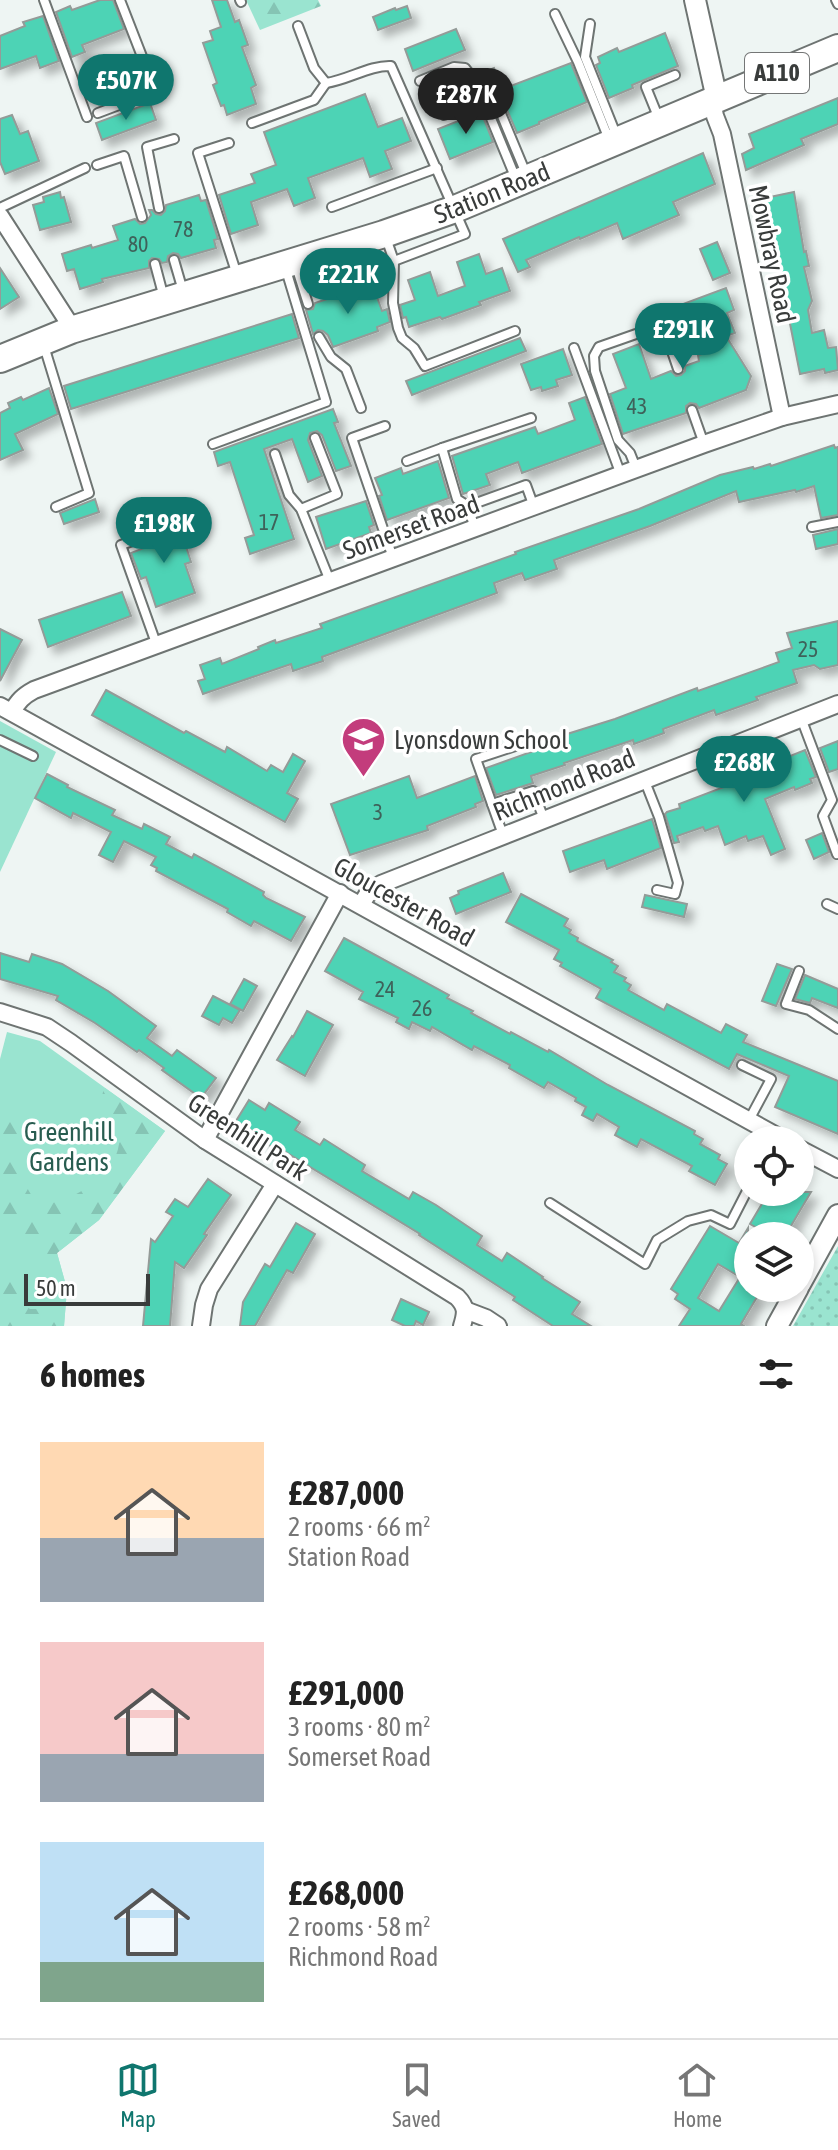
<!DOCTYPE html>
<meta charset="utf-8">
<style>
:root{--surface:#fff;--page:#f2f2f2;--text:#222;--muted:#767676;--line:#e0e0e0;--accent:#0f766e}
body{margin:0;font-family:"Asap Condensed",sans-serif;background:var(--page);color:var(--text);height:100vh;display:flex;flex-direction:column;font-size:30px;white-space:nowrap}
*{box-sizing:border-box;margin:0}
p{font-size:26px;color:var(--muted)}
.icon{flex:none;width:44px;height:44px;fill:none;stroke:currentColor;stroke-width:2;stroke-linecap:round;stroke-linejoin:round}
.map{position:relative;height:1326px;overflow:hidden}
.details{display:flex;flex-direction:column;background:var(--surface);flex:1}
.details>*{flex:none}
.buttons{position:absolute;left:734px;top:1126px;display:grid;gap:16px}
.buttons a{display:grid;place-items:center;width:80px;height:80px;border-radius:50%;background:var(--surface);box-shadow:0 4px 12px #0003;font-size:40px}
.scale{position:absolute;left:24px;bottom:20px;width:126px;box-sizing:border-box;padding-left:8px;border:4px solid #393c3b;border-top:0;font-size:22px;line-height:28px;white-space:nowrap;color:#393c3b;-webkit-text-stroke:6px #fff;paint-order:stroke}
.price{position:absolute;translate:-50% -68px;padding:0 18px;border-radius:28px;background:var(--accent);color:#fff;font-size:26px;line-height:52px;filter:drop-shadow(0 2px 4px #0008)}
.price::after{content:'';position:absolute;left:50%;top:48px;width:24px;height:18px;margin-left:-12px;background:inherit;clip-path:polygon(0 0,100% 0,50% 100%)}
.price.selected{background:#222;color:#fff}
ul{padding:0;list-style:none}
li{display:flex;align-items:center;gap:24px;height:200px;padding:0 40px}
li span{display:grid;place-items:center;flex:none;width:224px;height:160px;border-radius:0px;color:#555}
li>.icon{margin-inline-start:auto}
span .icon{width:96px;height:96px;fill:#fffc;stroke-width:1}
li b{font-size:34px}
h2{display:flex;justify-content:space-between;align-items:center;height:96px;padding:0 40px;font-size:34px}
.tab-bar{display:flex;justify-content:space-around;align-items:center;height:112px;border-top:2px solid var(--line);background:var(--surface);font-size:22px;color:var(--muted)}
.tab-bar a{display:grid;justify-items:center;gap:4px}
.tab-bar .selected{color:var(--accent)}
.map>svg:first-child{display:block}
.green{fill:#9ae4d0}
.forest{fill:url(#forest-firs)}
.garden{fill:url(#garden-dots)}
.building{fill:#4ed3b5;stroke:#949b98;stroke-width:2;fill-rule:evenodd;filter:url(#shadow)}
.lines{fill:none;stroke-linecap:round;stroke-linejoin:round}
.service-casing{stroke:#6e7472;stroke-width:12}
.minor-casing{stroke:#6e7472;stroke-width:20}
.tertiary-casing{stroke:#6e7472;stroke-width:24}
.primary-casing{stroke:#6e7472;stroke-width:30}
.service{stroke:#fff;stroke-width:8}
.minor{stroke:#fff;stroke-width:16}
.tertiary{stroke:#fff;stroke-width:20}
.primary{stroke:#fff;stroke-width:26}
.labels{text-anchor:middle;stroke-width:7;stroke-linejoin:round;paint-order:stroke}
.number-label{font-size:22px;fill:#3e625a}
.shield{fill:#fff;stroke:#747676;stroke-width:2}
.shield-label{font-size:24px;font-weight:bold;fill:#393c3b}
.street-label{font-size:26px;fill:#393c3b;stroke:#fff}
.poi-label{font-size:26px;fill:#393c3b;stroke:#fff;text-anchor:start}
.park-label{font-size:26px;fill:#285d50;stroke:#fff}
</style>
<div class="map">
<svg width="838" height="1326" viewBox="0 0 838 1326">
<defs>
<pattern id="forest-firs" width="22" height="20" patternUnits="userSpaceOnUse" patternTransform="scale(2)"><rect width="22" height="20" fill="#9ae4d0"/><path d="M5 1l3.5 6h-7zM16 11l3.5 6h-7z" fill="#85c4b4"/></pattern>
<pattern id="garden-dots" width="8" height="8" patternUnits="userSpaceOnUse" patternTransform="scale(2)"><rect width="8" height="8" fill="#9ae4d0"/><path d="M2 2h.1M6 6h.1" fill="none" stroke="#85c4b4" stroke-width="1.8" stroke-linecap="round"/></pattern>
<filter id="shadow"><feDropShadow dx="7" dy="7" stdDeviation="4" flood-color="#0004"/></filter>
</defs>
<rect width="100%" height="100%" fill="#eef5f3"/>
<g class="green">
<path d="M0,721L56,752L0,872Z"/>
<path d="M7,1032L40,1041L165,1131L99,1220L57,1253L67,1289L64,1326H0V1059Z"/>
</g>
<g class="forest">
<path d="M246,0H318L321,6L260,30Z"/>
<path d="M105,1088L165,1131L99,1220L57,1253L67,1289L64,1326H0V1260L16,1282L23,1304L30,1309H44L49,1306L54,1298L56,1289L48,1262L0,1230V1120L12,1122C14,1125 17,1128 19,1132C28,1151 16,1178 34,1198C42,1207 53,1203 63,1200C91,1190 129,1161 117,1126C112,1113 96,1102 105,1088Z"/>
</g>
<path class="garden" d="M838,1246V1326H793Z"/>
<g class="building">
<path d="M100,0H113L124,29L82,45L85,52L72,57L56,12L70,6L72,10Z"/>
<path d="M212,0H227L235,22L239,20L248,45L242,47L256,85L251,88L256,104L227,115L224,105L221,106L213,85L217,83L203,43L213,40L210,31L221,27Z"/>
<path d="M407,6L411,18L378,30L373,17L395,8L396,10Z"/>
<path d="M43,16L59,61L40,68L36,56L0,69V36L25,26L23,22Z"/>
<path d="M456,29L465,50L413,71L405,49Z"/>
<path d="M665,33L678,66L632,85L633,88L609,98L596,65L600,63L598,57L617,48L619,52Z"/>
<path d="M571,63L587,102L539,122V124L517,133L498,89L492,85L486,88L479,74L494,68L503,89Z"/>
<path d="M365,94L378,127L402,118L411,141L385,151L392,169L370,177L363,158L308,178L315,198L294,206L287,189L251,202L258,225L231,234L219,195L255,183L251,174L276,165L264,132Z"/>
<path d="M838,98V124L801,139L804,145L746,170L742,154L754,148L749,134Z"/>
<path d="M150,103L156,120L102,140L96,123Z"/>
<path d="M481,112L493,142L450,159L438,129Z"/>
<path d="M12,115L20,134L28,131L39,161L5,174L0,162V119Z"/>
<path d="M703,153L715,184L673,202L679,215L623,239L617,223L580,239L579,237L526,260L530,267L518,272L503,239Z"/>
<path d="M60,192L61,198L64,197L71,222L40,230L33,205L44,202L43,197Z"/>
<path d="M794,192L804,252L806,251L809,266L804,267L812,301L808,310L812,333L824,330L828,348L836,347L838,370L825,373L824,369L800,374L765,198Z"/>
<path d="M199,195L201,201L206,200L218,239L214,240L216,248L181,258L178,254L173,253L168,256L167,262L162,263L159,259L152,258L149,261V268L102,279L103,282L80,289L74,269L67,271L62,254L91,245L92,248L118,240L113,226L135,219L140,224L145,223L151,215L149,210H152L156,214L161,215L165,211L166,205Z"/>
<path d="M717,242L730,273L713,280L700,249Z"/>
<path d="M479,254L486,274L502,268L510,291L479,302L481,305L442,319L440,317L409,327L406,317L403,318L400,305L415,300L408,280L430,272L438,296L465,286L457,262Z"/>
<path d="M0,268L19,297L0,309Z"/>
<path d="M373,286L382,311L387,309L390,322L377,327L378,331L333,347L328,335L323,331L318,330L313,334L306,310L313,309L315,303L345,293V296Z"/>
<path d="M726,288L734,310L727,313L735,333L726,336L751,376L746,390L699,408L696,404L690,403L686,406V413L623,434L610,394L626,388L613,354L639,344L651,379L671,371L676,376L681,375L685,371V366L699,361L698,355L702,354L683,304Z"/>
<path d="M292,314L299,338L71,409L64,386Z"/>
<path d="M520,338L526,351L412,395L406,381Z"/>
<path d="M563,349L572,375L556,380L558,386L542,391L541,387L531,390L521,364Z"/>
<path d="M49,388L58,414L15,434L23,450L0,460V413L10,408L8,403L21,397L23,400Z"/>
<path d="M585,397L602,444L522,473L518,462L486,474L490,485L463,494L452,456L535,427L538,434L575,420L569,403Z"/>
<path d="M333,409L338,422L334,423L351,466L336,471L322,435L317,431L310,433L308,440L322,476L308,482L292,439L264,449L294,539L250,554L245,538L254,535L230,462L218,466L214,452Z"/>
<path d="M834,445L835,448L838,447V515L821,518L814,486L796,492L795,490L739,502L736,491L650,526L554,560L557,569L525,580L522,573L494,583L497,593L322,657L323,661L293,671L291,664L203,694L198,681L205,679L200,665L220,658L222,664L259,649L258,647L275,640L276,643L322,628L320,624L516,554L515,552L639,509L720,475L753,467L754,469L770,464L771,466Z"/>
<path d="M438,461L449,498L387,520L379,496L382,495L375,478L401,468L403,474Z"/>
<path d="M95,499L99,512L64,524L60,513Z"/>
<path d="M366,501L374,525L369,527L371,533L326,549L316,517Z"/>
<path d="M159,520L166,540L182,534L191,562L185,564L195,593L156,607L146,577L141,579L131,553L144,548L143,544L144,536L138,531L147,528L146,525Z"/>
<path d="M838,529V544L816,549L813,535Z"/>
<path d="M122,592L131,616L48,647L39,620Z"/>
<path d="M838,621V665L820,669L814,665L793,670L797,683L756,697L758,700L716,715L714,710L663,729L664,733L634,744L633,740L564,763L565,765L531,776L533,783L496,795L486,768L534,751L532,745L615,719L697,688L698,691L779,662L776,653L792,648L787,633Z"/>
<path d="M0,629L22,640L0,681Z"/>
<path d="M106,690L184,733L186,731L225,752L227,747L267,771L271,765L283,772L293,754L305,761L287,793L298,799L285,822L92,715Z"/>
<path d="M838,741V769L829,772L820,748Z"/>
<path d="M805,750L816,777L810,779L812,783L795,790L794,787L765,799L785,849L771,855L763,836L748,841L746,836L725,845L718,826L705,831L703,827L677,836L679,842L674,843L665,814L667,812L680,808L679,804L745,779L743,775Z"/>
<path d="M47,774L68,785L67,787L115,810L112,815L142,829L144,824L170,837L166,844L192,858L194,854L264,892L263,895L266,898L305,917L291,941L254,921L251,926L227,912L228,909L156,871L157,868L151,865L156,857L124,841L113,862L99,855L111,832L73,813L71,818L35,798Z"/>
<path d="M409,776L417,798L475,776L483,801L475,804L476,807L427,826L428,830L350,855L331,804Z"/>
<path d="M652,819L661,848L607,869L604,860L570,872L563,851Z"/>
<path d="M822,833L829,852L814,859L806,840Z"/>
<path d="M503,873L511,892L456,914L450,898L459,894L458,891Z"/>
<path d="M521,894L568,919L564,926L571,930L569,933L578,938L577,941L613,960L611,962L618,966L614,972L626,978L624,981L631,985L628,990L664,1010L667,1004L721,1033L726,1024L747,1035L743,1042L838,1081V1134L775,1107L789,1076L737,1054L729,1069L596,998L601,989L560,966L562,963L554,959L559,950L506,922Z"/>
<path d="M645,895L687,904L684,917L642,907Z"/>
<path d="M344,938L449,995L447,998L473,1011L471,1013L510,1034L511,1032L548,1052L549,1050L608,1085L695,1131L694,1134L703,1139L700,1144L720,1155L718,1159L727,1164L715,1185L689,1171L692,1166L641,1139L637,1147L615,1135L619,1127L597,1114L593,1121L582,1115L586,1107L575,1101L576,1098L548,1082L544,1088L509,1068L510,1065L474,1046L472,1050L432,1027L430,1031L412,1022L409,1029L396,1022L398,1018L359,999L363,992L325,971Z"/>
<path d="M0,953L29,962L32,954L62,964L108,991L156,1026L147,1038L172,1056L177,1050L216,1078L201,1098L162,1070L164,1068L139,1050L137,1052L95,1023L56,1000L58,996L0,979Z"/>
<path d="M777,964L792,969L776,1006L762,1001Z"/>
<path d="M805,975L838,989V1008L812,998L810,1003L795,999Z"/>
<path d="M244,979L257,986L243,1011L230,1004Z"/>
<path d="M213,996L240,1010L232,1023L223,1018L219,1025L202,1016Z"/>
<path d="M307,1011L333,1025L305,1076L277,1060L292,1036L293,1037Z"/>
<path d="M249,1100L265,1110L269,1103L300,1122L295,1130L320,1145L324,1139L365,1165L362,1171L409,1199L413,1192L436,1205L482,1236L477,1245L502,1261L507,1253L543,1277L542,1278L580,1302L572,1314L591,1326H553L513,1300L515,1297L419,1235L420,1234L282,1150L281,1152L267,1144L269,1141L236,1121Z"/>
<path d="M208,1179L231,1195L204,1234L207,1235L184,1268L175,1262L170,1326H143L151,1239L155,1242L173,1216L166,1212L175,1199L188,1207Z"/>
<path d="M754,1192H811L785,1236L769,1227L766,1233L750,1224L763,1202L753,1195Z"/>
<path d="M296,1223L315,1234L293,1273L287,1270L255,1326H240L243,1302L265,1264L270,1267Z"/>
<path d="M710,1226L739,1243L748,1228V1291L757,1297L741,1324L744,1326H679L690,1309L675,1299L678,1294L671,1289ZM718,1264L740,1277L719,1311L698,1298Z"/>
<path d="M401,1299L429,1312L423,1325L416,1321L414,1326H405L392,1320Z"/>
</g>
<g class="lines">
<defs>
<g id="service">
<path d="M44,0L87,117"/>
<path d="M240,0L241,2"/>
<path d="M836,0L838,4"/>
<path d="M555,14L578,62L610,142"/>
<path d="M590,24L585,57L617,137"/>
<path d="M298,26L314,68L326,83C348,80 370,65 391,66L465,234L394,261"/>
<path d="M420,81L454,67L465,68L476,82L516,179"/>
<path d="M492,92L527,176"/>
<path d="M98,113L148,94L150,77L120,0"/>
<path d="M444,115L484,100"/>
<path d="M659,119L646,87L675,75"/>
<path d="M252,123L314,100L326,83"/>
<path d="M229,143L198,153L237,275"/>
<path d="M97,165L124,156L142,217"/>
<path d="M332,207L437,168"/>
<path d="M0,208L85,168"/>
<path d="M159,208L147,147L174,139"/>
<path d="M386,238L394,261L393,303L398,328L402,338L414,348L425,366L515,331"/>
<path d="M174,260L183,291"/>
<path d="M155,264L164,298"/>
<path d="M296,266L308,304"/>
<path d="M640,333L663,325L678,369"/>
<path d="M319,337L331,357L346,369L361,408"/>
<path d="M44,346L89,493L56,507"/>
<path d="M574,348L621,475"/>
<path d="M692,410L704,444"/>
<path d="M385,426L352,438L393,558"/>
<path d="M213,444L326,402L286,270"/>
<path d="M442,448L531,418"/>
<path d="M275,454L289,495L301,509L330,581"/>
<path d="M407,461L442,448L457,499L468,506L475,529"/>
<path d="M636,468L630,453L618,440L595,371L594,356L599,347L636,334"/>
<path d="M468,506L526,485L534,507"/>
<path d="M301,509L337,494L315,438"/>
<path d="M812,527L838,522"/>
<path d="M138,539L121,545L157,646"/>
<path d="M801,718L832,800L823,816L837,854"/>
<path d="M0,740L33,756"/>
<path d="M644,779L659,817L678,883L675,894L657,890"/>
<path d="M492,804L533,791L544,819"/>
<path d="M503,835L476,759L515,746"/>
<path d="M827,904L838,909"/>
<path d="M799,971L786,1004L809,1010L838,1029"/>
<path d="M742,1065L771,1079L749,1120"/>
<path d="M550,1203L645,1264L657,1240L688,1221L711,1215L730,1224L748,1189"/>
</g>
<g id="minor">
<path d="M712,101L715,116L722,134L782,417"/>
<path d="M0,216L67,320L71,330"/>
<path d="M0,706L784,1140"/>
<path d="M12,712C18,701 23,696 34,690L704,444L782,417L838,404"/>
<path d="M361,905L367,895L381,884L838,704"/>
<path d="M0,1012L47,1027L71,1043L205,1140L457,1297C467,1307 466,1313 462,1326"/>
<path d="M205,1140L340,893"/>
<path d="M800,1149L838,1169"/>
<path d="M465,1310L486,1318L498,1326"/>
<path d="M201,1326L204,1305L209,1289L275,1184"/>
</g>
<g id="tertiary">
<path d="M695,0L717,99"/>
<path d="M800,1284L838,1215"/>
<path d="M777,1326L798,1288"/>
</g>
<path id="primary" d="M0,359L71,330L384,234L455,209L838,48"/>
</defs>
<use href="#service" class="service-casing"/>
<use href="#minor" class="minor-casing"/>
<use href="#tertiary" class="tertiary-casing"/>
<use href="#primary" class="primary-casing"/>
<use href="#service" class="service"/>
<use href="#minor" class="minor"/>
<use href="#tertiary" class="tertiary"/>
<use href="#primary" class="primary"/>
</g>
<defs>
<symbol id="school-pin" viewBox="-11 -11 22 30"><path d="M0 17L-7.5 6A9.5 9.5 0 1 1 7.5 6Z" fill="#c33c7c" stroke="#fff"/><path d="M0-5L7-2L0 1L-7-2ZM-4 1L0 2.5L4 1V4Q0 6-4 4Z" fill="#fff"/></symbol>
</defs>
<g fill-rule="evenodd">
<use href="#school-pin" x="338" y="714" width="51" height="69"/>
</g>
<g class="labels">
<g class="number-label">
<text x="183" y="237">78</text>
<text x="138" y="252">80</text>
<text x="637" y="414">43</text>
<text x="269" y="530">17</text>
<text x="808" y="657">25</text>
<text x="378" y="820">3</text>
<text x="385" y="997">24</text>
<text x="422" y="1016">26</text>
</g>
<rect class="shield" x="745" y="53" width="64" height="40" rx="6"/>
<g class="shield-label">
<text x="777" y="81">A110</text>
</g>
<g class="street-label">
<text transform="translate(492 193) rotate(-22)" y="9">Station Road</text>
<text transform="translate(772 254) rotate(78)" y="9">Mowbray Road</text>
<text transform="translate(411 527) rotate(-20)" y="9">Somerset Road</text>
<text transform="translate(564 785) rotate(-22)" y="9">Richmond Road</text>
<text transform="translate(404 902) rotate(29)" y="9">Gloucester Road</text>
<text transform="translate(248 1137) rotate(33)" y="9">Greenhill Park</text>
</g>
<g class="poi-label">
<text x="394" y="749">Lyonsdown School</text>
</g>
<g class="park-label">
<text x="69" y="1141">Greenhill<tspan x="69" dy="30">Gardens</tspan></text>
</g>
</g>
</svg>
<div class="buttons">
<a><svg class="icon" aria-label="locate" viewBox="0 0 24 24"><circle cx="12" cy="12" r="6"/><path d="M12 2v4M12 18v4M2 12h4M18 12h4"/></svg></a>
<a><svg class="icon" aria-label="layers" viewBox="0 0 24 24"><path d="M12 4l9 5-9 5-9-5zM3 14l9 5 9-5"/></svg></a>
</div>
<div class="scale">50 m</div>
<b class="price" style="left:126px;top:122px">£507K</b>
<b class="price selected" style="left:466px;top:136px">£287K</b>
<b class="price" style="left:348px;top:316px">£221K</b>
<b class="price" style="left:683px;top:371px">£291K</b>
<b class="price" style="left:164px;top:565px">£198K</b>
<b class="price" style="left:744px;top:804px">£268K</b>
</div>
<section class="details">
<h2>6 homes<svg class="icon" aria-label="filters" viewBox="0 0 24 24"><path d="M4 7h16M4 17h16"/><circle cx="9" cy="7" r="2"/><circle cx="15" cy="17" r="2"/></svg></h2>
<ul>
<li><span style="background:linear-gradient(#ffd9b3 60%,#9aa5b1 0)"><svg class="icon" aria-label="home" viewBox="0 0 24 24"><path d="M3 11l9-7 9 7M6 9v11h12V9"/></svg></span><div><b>£287,000</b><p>2 rooms · 66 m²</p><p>Station Road</p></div></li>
<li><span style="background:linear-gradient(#f6c9c9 70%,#9aa5b1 0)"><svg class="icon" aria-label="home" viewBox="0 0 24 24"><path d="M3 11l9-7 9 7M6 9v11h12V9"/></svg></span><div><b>£291,000</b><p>3 rooms · 80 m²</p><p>Somerset Road</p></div></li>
<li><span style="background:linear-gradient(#bfe0f5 75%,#7fa58c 0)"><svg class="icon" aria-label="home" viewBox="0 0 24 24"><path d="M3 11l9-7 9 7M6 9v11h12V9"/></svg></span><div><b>£268,000</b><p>2 rooms · 58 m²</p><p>Richmond Road</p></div></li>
</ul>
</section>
<nav class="tab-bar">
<a class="selected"><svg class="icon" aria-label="map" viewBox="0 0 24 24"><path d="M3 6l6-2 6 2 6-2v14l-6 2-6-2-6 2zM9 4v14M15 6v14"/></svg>Map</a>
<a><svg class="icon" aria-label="saved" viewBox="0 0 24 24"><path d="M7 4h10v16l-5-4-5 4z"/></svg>Saved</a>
<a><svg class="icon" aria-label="home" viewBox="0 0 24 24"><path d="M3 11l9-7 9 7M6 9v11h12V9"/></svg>Home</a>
</nav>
